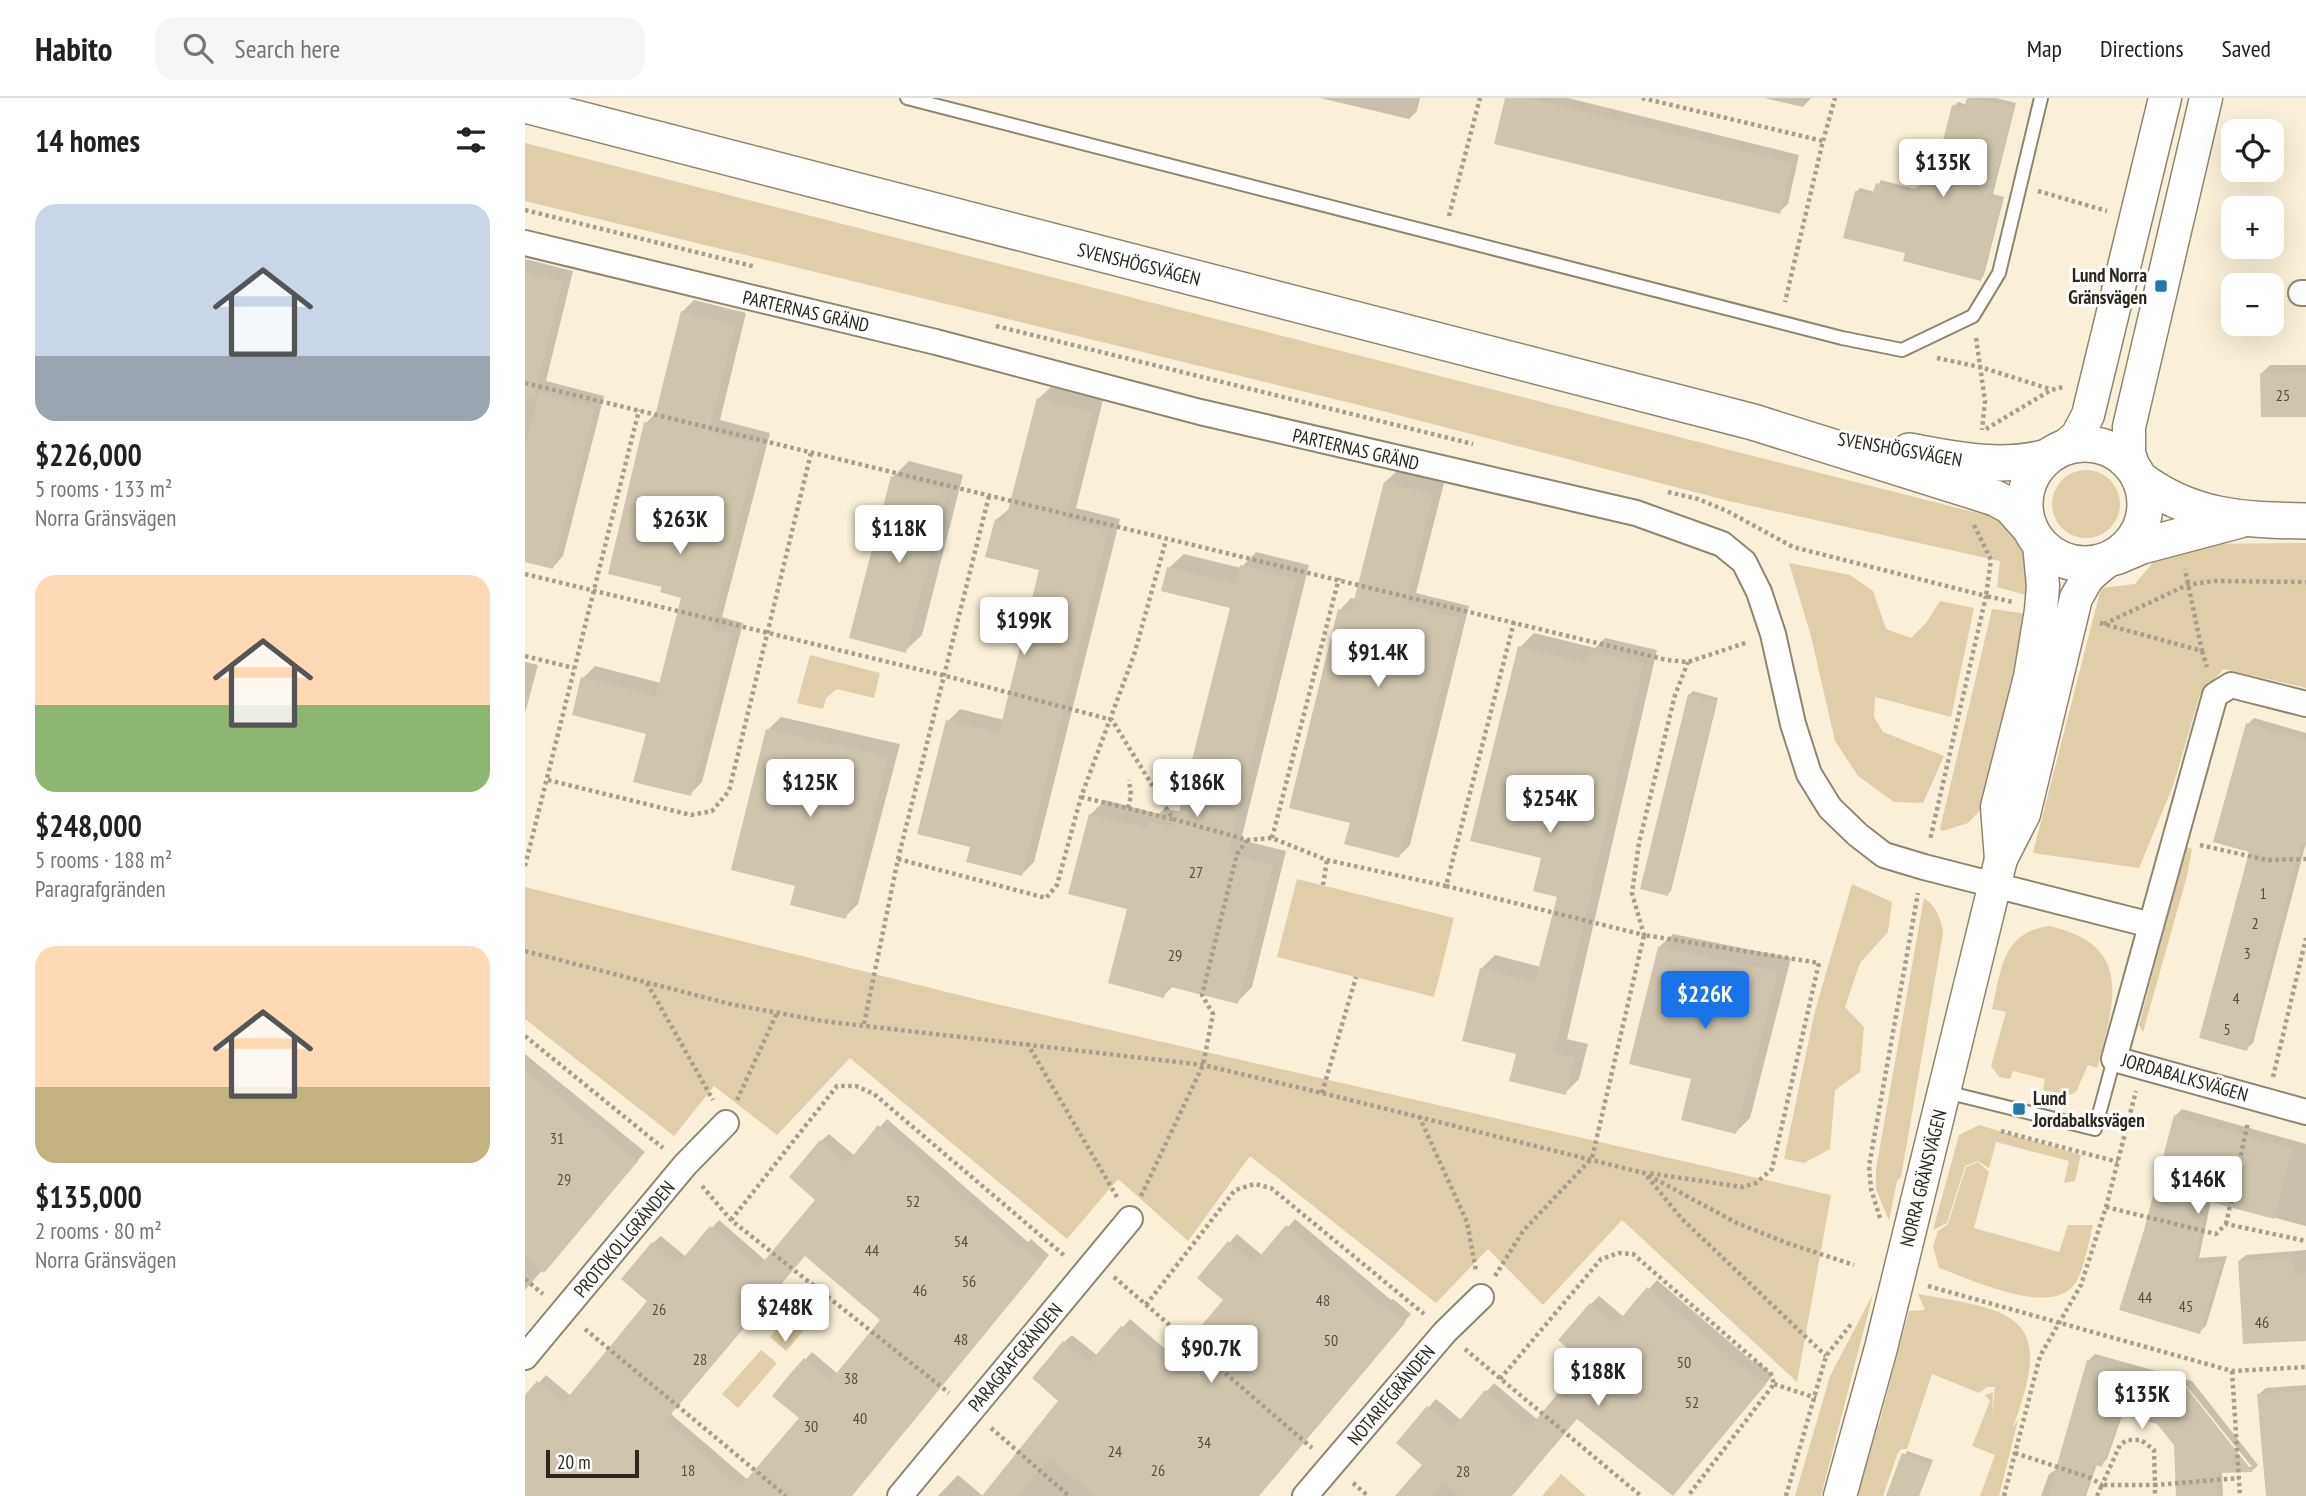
<!DOCTYPE html>
<meta charset="utf-8">
<style>
:root{--surface:#fff;--page:#f6f6f6;--text:#202124;--muted:#757577;--line:#e0e0e0;--accent:#1a73e8}
body{margin:0;font-family:"PT Sans Narrow",sans-serif;background:var(--page);color:var(--text);height:100vh;display:flex;flex-direction:column;font-size:26px;white-space:nowrap}
*{box-sizing:border-box;margin:0}
p{font-size:23px;color:var(--muted)}
.icon{flex:none;width:38px;height:38px;fill:none;stroke:currentColor;stroke-width:2;stroke-linecap:round;stroke-linejoin:round}
.map{position:relative;flex:1;overflow:hidden}
.sheet{display:flex;flex-direction:column;background:var(--surface);width:525px}
.sheet>*{flex:none}
.tools{position:absolute;left:1696px;top:21px;display:grid;gap:14px}
.tools a{display:grid;place-items:center;width:63px;height:63px;border-radius:14px;background:var(--surface);box-shadow:0 7px 28px #0002;font-size:35px}
.scale{position:absolute;left:21px;bottom:18px;width:93px;box-sizing:border-box;padding-left:7px;border:4px solid #2c281f;border-top:0;font-size:19px;line-height:24px;white-space:nowrap;color:#2c281f;-webkit-text-stroke:5px #fefefe;paint-order:stroke}
.price{position:absolute;translate:-50% -60px;padding:0 16px;border-radius:7px;background:#fff;color:#222;font-size:23px;line-height:46px;filter:drop-shadow(0 2px 4px #0008)}
.price::after{content:'';position:absolute;left:50%;top:42px;width:21px;height:16px;margin-left:-10px;background:inherit;clip-path:polygon(0 0,100% 0,50% 100%)}
.price.current{background:var(--accent);color:#fff}
ul{padding:0;list-style:none}
li{display:grid;align-content:center;gap:14px;height:371px;padding:0 35px}
li span{display:grid;place-items:center;height:217px;border-radius:21px;color:#555}
li>.icon{margin-inline-start:auto}
span .icon{width:126px;height:126px;fill:#fffc;stroke-width:1}
li b{font-size:30px}
h2{display:flex;justify-content:space-between;align-items:center;height:84px;padding:0 35px;font-size:30px}
header{display:flex;align-items:center;gap:42px;box-sizing:border-box;height:98px;padding:0 35px;background:var(--surface);border-bottom:2px solid var(--line)}
header strong{font-size:33px}
nav{display:flex;gap:38px;margin-inline-start:auto;font-size:24px}
.search{width:490px;height:63px;background:var(--page);display:flex;align-items:center;gap:18px;box-sizing:border-box;padding:0 24px;border-radius:21px;color:var(--muted);font-size:26px}
main{display:flex;flex:1;min-height:0}
.map>svg:first-child{display:block}
.green{fill:#dfcea7}
.shadow{fill:#0003;fill-rule:evenodd}
.building{fill:#cfc5af;fill-rule:evenodd}
.lines{fill:none;stroke-linecap:round;stroke-linejoin:round}
.service-casing{stroke:#8f8671;stroke-width:16}
.minor-casing{stroke:#8f8671;stroke-width:28}
.tertiary-casing{stroke:#8f8671;stroke-width:35}
.secondary-casing{stroke:#8f8671;stroke-width:38}
.path{stroke:#a69f8d;stroke-width:4.5;stroke-dasharray:3.5 3.5;stroke-linecap:butt}
.service{stroke:#fff;stroke-width:12}
.minor{stroke:#fff;stroke-width:24}
.tertiary{stroke:#fff;stroke-width:32}
.secondary{stroke:#fff;stroke-width:35}
.poi-dot{fill:#217ba9;stroke:#fefefe;stroke-width:2.5}
.labels{text-anchor:middle;stroke-width:6;stroke-linejoin:round;paint-order:stroke}
.number-label{font-size:16px;fill:#554f43}
.street-label{font-size:19px;fill:#2c281f;stroke:#fefefe}
.poi-label{font-size:19px;font-weight:bold;fill:#2c281f;stroke:#fefefe;text-anchor:end}
</style>
<header>
<strong>Habito</strong>
<div class="search"><svg class="icon" aria-label="search" viewBox="0 0 24 24"><circle cx="10" cy="10" r="6"/><path d="M15 15l6 6"/></svg>Search here</div>
<nav><a>Map</a><a>Directions</a><a>Saved</a></nav>
</header>
<main>
<section class="sheet">
<h2>14 homes<svg class="icon" aria-label="filters" viewBox="0 0 24 24"><path d="M4 7h16M4 17h16"/><circle cx="9" cy="7" r="2"/><circle cx="15" cy="17" r="2"/></svg></h2>
<ul>
<li><span style="background:linear-gradient(#c9d6e8 70%,#9aa5b1 0)"><svg class="icon" aria-label="home" viewBox="0 0 24 24"><path d="M3 11l9-7 9 7M6 9v11h12V9"/></svg></span><div><b>$226,000</b><p>5 rooms · 133 m²</p><p>Norra Gränsvägen</p></div></li>
<li><span style="background:linear-gradient(#ffd9b3 60%,#8fb573 0)"><svg class="icon" aria-label="home" viewBox="0 0 24 24"><path d="M3 11l9-7 9 7M6 9v11h12V9"/></svg></span><div><b>$248,000</b><p>5 rooms · 188 m²</p><p>Paragrafgränden</p></div></li>
<li><span style="background:linear-gradient(#ffd9b3 65%,#c2b280 0)"><svg class="icon" aria-label="home" viewBox="0 0 24 24"><path d="M3 11l9-7 9 7M6 9v11h12V9"/></svg></span><div><b>$135,000</b><p>2 rooms · 80 m²</p><p>Norra Gränsvägen</p></div></li>
</ul>
</section>
<div class="map">
<svg width="1781" height="1398" viewBox="0 0 1781 1398">
<rect width="100%" height="100%" fill="#faf0d9"/>
<g class="green">
<path d="M0,45L1460,417L1461,412C1481,418 1488,438 1499,453C1504,460 1512,467 1519,473L1504,498L1472,489L1475,463L1204,403L838,308L0,103Z"/>
<path d="M1702,185H1754V209H1747L1746,187H1708V209H1702Z"/>
<circle cx="1561" cy="406" r="34"/>
<path d="M1781,445V590L1699,571L1675,596L1648,688L1614,770L1508,755L1576,490L1610,486L1643,446Z"/>
<path d="M1264,465L1325,477L1348,493L1361,531L1386,540L1401,525L1415,503L1449,510L1426,619L1350,599L1349,619L1358,634L1419,658L1398,705L1369,704L1333,678L1310,643L1286,538Z"/>
<path d="M1467,511L1503,516L1502,532L1457,710L1443,725L1418,733L1415,731Z"/>
<path d="M285,557L355,575L349,600L312,591L301,600L298,611L272,605Z"/>
<path d="M1661,749L1667,751L1662,778L1618,934L1614,927Z"/>
<path d="M772,781L929,820L909,899L752,859Z"/>
<path d="M1327,786L1367,804L1363,834L1335,865L1320,909L1339,929L1335,974L1310,992L1305,1051L1279,1065L1259,1061L1290,913Z"/>
<path d="M0,789L454,902L1306,1097L1272,1284L1097,1122L1018,1207L963,1151L911,1205L725,1058L663,1143L593,1081L542,1141L325,960L252,1037L189,988L149,1038L0,921Z"/>
<path d="M1399,800C1411,808 1416,820 1418,835L1376,1079L1372,1083L1364,1123L1351,1091V1071Z"/>
<path d="M1524,828C1610,847 1589,905 1572,970L1563,967L1551,994L1544,997L1518,992L1520,981L1488,973L1485,981L1474,979L1466,968L1481,914L1467,911C1476,873 1477,834 1524,828Z"/>
<path d="M1454,1027L1556,1057L1550,1083L1539,1085L1544,1063L1471,1044L1464,1070L1453,1063L1440,1068L1422,1125L1408,1132L1434,1037Z"/>
<path d="M1453,1064L1464,1074L1449,1130L1534,1154L1543,1127H1568C1563,1145 1560,1169 1551,1184C1528,1222 1444,1180 1414,1170L1408,1148L1413,1133L1423,1126L1441,1069Z"/>
<path d="M1348,1196L1296,1398H1270L1305,1278Z"/>
<path d="M1393,1196C1493,1213 1530,1218 1488,1329L1493,1322L1474,1398H1455L1470,1357L1447,1348L1465,1303L1460,1297L1468,1294L1467,1316L1470,1289H1462L1454,1295L1407,1276L1382,1351H1376L1372,1357L1358,1398H1331L1351,1329L1354,1326L1384,1213L1400,1212Z"/>
<path d="M270,1210L286,1224L261,1253L245,1239Z"/>
<path d="M236,1252L252,1265L213,1310L197,1296Z"/>
<path d="M1036,1376L1061,1398H1017Z"/>
</g>
<g class="shadow">
<path d="M795,0H895L892,13L884,21Z"/>
<path d="M981,0H1043L1274,57L1263,106L1254,114Z"/>
<path d="M1239,0H1286L1278,9Z"/>
<path d="M1444,0H1471L1491,5L1468,96L1479,99L1459,177L1456,181L1382,154L1331,94L1335,90L1350,94L1356,82L1390,91L1411,77L1429,8L1433,4L1442,7Z"/>
<path d="M0,161L48,173L21,283L79,298L38,458L28,469L0,462Z"/>
<path d="M169,202L221,215L195,322L245,335L197,519L218,525L177,684L165,696L123,634L58,580L70,568L136,585L158,498L121,325L133,313L157,214Z"/>
<path d="M1745,267H1781V317L1737,318V275Z"/>
<path d="M526,289L578,302L551,410L595,421L509,764L496,777L447,748L423,623L435,611L479,622L516,471L471,422L485,410L513,301Z"/>
<path d="M384,363L438,377L397,537L380,553L368,379Z"/>
<path d="M872,373L919,385L891,495L944,508L885,747L874,758L827,724L815,512L826,500L831,501L860,384Z"/>
<path d="M731,454L784,467L716,742L761,753L727,889L712,904L648,888L638,898L565,717L580,702L634,716L640,710L656,714L707,509L644,470L659,456L716,470Z"/>
<path d="M1009,535L1070,550L1080,540L1132,552L1042,941L1063,946L1054,981L1040,995L993,955L956,871L970,857L1016,869L1034,797L1018,759L995,549Z"/>
<path d="M0,564L13,567L0,615Z"/>
<path d="M1168,593L1193,600L1146,793L1143,796L1164,597Z"/>
<path d="M256,619L375,646L333,806L320,819L272,787L243,632Z"/>
<path d="M1729,620L1781,635V745L1728,945L1721,951L1726,753L1723,626Z"/>
<path d="M1148,836L1266,860L1225,1020L1211,1034L1168,980L1134,849Z"/>
<path d="M0,956L120,1054L0,1192Z"/>
<path d="M1657,1011L1781,1046V1128L1686,1103L1674,1160L1702,1158L1681,1228L1674,1234L1621,1132L1650,1018Z"/>
<path d="M362,1021L503,1144L506,1141L524,1157L325,1398H0V1300L21,1277L46,1298L124,1203L128,1145L136,1138L161,1159L194,1122L241,1163L293,1102L296,1043L304,1036L330,1058ZM281,1156L358,1222L313,1276L287,1254L280,1262L276,1320L223,1382L146,1316Z"/>
<path d="M770,1121L866,1202L868,1201L886,1216L733,1398H458L536,1302L539,1244L547,1237L573,1258L605,1221L651,1260L701,1202L674,1180L705,1144L712,1136L738,1158Z"/>
<path d="M1781,1152V1241L1719,1245L1714,1163L1721,1157Z"/>
<path d="M1132,1182L1228,1264L1230,1262L1248,1277L1155,1387L1053,1319L986,1398H873L899,1366L873,1345L911,1301L936,1322L969,1285L1013,1322L1062,1263L1066,1206L1074,1198L1099,1219Z"/>
<path d="M1570,1256L1667,1283L1733,1367L1728,1372L1697,1374L1698,1398H1650L1653,1395L1650,1346L1633,1325L1598,1315L1582,1361L1576,1367L1572,1366L1561,1398H1516L1524,1376L1532,1371L1564,1262ZM1656,1281L1727,1369H1722L1654,1283Z"/>
<path d="M1781,1287V1398H1742L1734,1296L1741,1290Z"/>
<path d="M1382,1353L1408,1362L1394,1398H1363Z"/>
<path d="M433,1377L458,1398H413Z"/>
</g>
<g class="building">
<path d="M980,0H1004L1267,65L1255,116L969,46Z"/>
<path d="M1442,0L1489,8L1465,100L1477,103L1456,183L1378,163L1380,155L1318,140L1330,93L1347,97L1351,85L1385,94L1409,78L1427,7L1439,10Z"/>
<path d="M0,174L38,183L9,301L0,300Z"/>
<path d="M156,213L210,227L184,334L234,347L186,531L207,536L166,698L108,684L121,636L47,617L56,579L131,598L156,500L135,494L137,489L83,476L119,324L128,326Z"/>
<path d="M1781,274V319H1736L1735,275Z"/>
<path d="M14,295L70,309L28,471L0,464V349Z"/>
<path d="M512,300L567,314L540,422L583,433L497,778L441,764L445,749L392,736L421,622L474,635L514,472L460,459L470,421L480,424Z"/>
<path d="M366,378L423,393L381,555L324,540Z"/>
<path d="M859,384L908,396L881,506L934,520L874,760L819,746L825,725L764,710L813,511L826,514Z"/>
<path d="M715,467L771,481L703,756L748,767L713,906L642,888L639,900L583,885L602,811L543,796L564,716L622,730L624,723L650,730L705,510L636,493L642,469L711,486Z"/>
<path d="M993,548L1062,565L1065,553L1119,565L1029,955L1050,960L1041,997L984,983L991,956L937,943L955,870L1010,884L1032,799L1008,793L1016,760L945,743Z"/>
<path d="M1163,596L1191,603L1143,798L1115,791Z"/>
<path d="M1721,625L1781,642V747L1776,746L1722,953L1674,940L1724,754L1688,744Z"/>
<path d="M241,631L363,659L321,821L265,807L270,788L206,772Z"/>
<path d="M1133,849L1253,874L1211,1036L1156,1022L1166,981L1104,966Z"/>
<path d="M0,972L113,1063L19,1175L0,1158Z"/>
<path d="M1649,1017L1768,1051L1749,1121L1682,1103L1669,1166L1696,1164L1675,1236L1594,1212L1619,1132Z"/>
<path d="M353,1027L495,1150L497,1148L518,1165L327,1398H0V1297L12,1283L38,1305L92,1240L122,1203L96,1181L127,1144L153,1166L185,1128L233,1170L290,1102L264,1079L280,1060L295,1042L322,1065ZM280,1158L355,1222L305,1283L279,1260L265,1276L247,1298L274,1320L215,1389L140,1323Z"/>
<path d="M761,1127L857,1209L859,1207L880,1225L734,1398H570L525,1360L493,1398H457L533,1303L507,1280L538,1243L564,1265L596,1228L643,1267L698,1202L672,1180L703,1143L729,1165Z"/>
<path d="M1767,1159L1769,1176L1781,1175V1243L1718,1246L1713,1163Z"/>
<path d="M1122,1189L1218,1271L1220,1269L1241,1286L1148,1398L1052,1321L987,1398H935L918,1384L906,1398H870L897,1367L871,1345L902,1308L928,1330L960,1292L1004,1330L1059,1264L1033,1242L1065,1205L1091,1226Z"/>
<path d="M1562,1262L1661,1289L1728,1374L1692,1375V1398H1651L1649,1347L1632,1326L1595,1316L1577,1369L1569,1367L1559,1398H1523Z"/>
<path d="M1781,1293V1398H1741L1732,1296Z"/>
<path d="M1377,1355L1405,1366L1393,1398H1361Z"/>
</g>
<g class="lines">
<defs>
<g id="service">
<path d="M382,0L1317,240L1377,252L1448,218L1474,175L1516,0"/>
<path d="M1421,994L1570,1031L1589,961"/>
</g>
<g id="minor">
<path d="M0,145L411,244L675,314L1111,415L1197,446L1219,464L1234,494L1248,536L1268,626L1284,676L1305,710L1333,737L1359,757L1399,769L1626,827"/>
<path d="M1776,195H1781"/>
<path d="M1781,606L1706,587L1690,597L1589,961L1781,1014"/>
<path d="M0,1259L160,1067L201,1025"/>
<path d="M375,1398L605,1121"/>
<path d="M780,1398L920,1234L956,1199"/>
</g>
<g id="tertiary">
<path d="M1538,350L1552,338L1563,317L1640,0"/>
<path d="M1610,373L1604,355V329L1681,0"/>
<path d="M1476,761L1472,709L1505,579L1516,512L1518,488L1514,446"/>
<path d="M1315,1398L1356,1250L1476,761L1499,716L1551,500L1563,479L1582,463"/>
</g>
<g id="secondary">
<path d="M0,7L1228,324L1470,400L1485,408L1503,428"/>
<circle cx="1560" cy="406" r="60"/>
<path d="M1384,353C1431,361 1475,372 1522,359"/>
<path d="M1615,381C1667,420 1718,422 1781,423"/>
<path d="M1591,459L1617,448L1715,422"/>
</g>
</defs>
<use href="#service" class="service-casing"/>
<use href="#minor" class="minor-casing"/>
<use href="#tertiary" class="tertiary-casing"/>
<use href="#secondary" class="secondary-casing"/>
<g class="path">
<path d="M1117,0L1298,43L1260,204"/>
<path d="M1298,43L1310,0"/>
<path d="M1513,93L1582,113"/>
<path d="M0,112L231,169"/>
<path d="M924,118L955,0"/>
<path d="M471,228L948,346"/>
<path d="M1451,240L1460,303L1457,332"/>
<path d="M1412,260L1455,269L1525,291"/>
<path d="M0,285L1142,562L1163,564L1223,544"/>
<path d="M1461,331L1526,292L1538,289"/>
<path d="M1143,394L1173,401L1202,413L1268,449L1461,498L1405,742"/>
<path d="M1449,427L1466,462L1461,498L1488,504"/>
<path d="M0,476L421,578L587,622L648,721L722,742L747,740L802,762L921,788L989,524"/>
<path d="M1575,525L1677,553L1660,471"/>
<path d="M1579,526L1662,487L1688,483L1781,484"/>
<path d="M1677,553L1682,569"/>
<path d="M0,558L49,570"/>
<path d="M23,682L166,717L187,713L204,693L286,355"/>
<path d="M556,699L647,721"/>
<path d="M603,710L606,697L604,682"/>
<path d="M747,740L814,480"/>
<path d="M1675,747L1742,762L1781,761"/>
<path d="M373,761L521,800L532,787L556,699L609,557L641,442"/>
<path d="M0,768L114,312"/>
<path d="M798,787L802,762"/>
<path d="M921,788L1119,837L1107,795L1114,745L1150,597L1163,564"/>
<path d="M0,853L205,906L297,923L678,967L797,995L1119,1075L1212,1125L1262,1145L1329,1167"/>
<path d="M122,885L188,1002"/>
<path d="M339,926L373,761L464,398"/>
<path d="M0,938L138,1050"/>
<path d="M502,945L592,1099"/>
<path d="M1748,979L1781,840"/>
<path d="M797,995L831,879"/>
<path d="M212,1002L252,915"/>
<path d="M894,1018L942,1124L951,1173"/>
<path d="M1476,1033L1593,1064"/>
<path d="M1122,1078L1156,1120L1301,1258"/>
<path d="M177,1088L206,1122L424,1295"/>
<path d="M616,1098L678,967L688,916L677,897L712,756L722,742"/>
<path d="M1581,1109L1691,1136L1701,1126L1781,1143"/>
<path d="M1355,1120L1346,1091L1344,1068L1393,795"/>
<path d="M206,1122L312,988H331L349,996L541,1159"/>
<path d="M1701,1126L1723,1024"/>
<path d="M970,1178L998,1133L1067,1060L1119,837L1294,865L1247,1071L1231,1085L1217,1089L1123,1075"/>
<path d="M589,1179L787,1350"/>
<path d="M0,1181L18,1196"/>
<path d="M1403,1188L1707,1273L1781,1269"/>
<path d="M621,1207L710,1092L730,1086L746,1090L899,1216"/>
<path d="M60,1231L261,1398"/>
<path d="M940,1251L1116,1398"/>
<path d="M1707,1273L1715,1398"/>
<path d="M975,1281L1076,1161L1094,1155L1108,1156L1246,1276L1249,1286L1163,1398"/>
<path d="M1249,1286L1291,1300"/>
<path d="M466,1330L544,1398"/>
<path d="M1490,1355L1566,1380L1577,1387L1595,1347L1602,1342H1616L1629,1352L1630,1387L1714,1380"/>
<path d="M828,1385L843,1398"/>
<path d="M1261,1398L1301,1258L1327,1225"/>
<path d="M1479,1398L1515,1258L1556,1187L1581,1109L1611,993"/>
<path d="M1572,1398L1577,1387H1630V1398"/>
</g>
<use href="#service" class="service"/>
<use href="#minor" class="minor"/>
<use href="#tertiary" class="tertiary"/>
<use href="#secondary" class="secondary"/>
</g>
<g class="poi-dot">
<rect x="1629" y="181" width="14" height="14" rx="3.5"/>
<rect x="1487" y="1004" width="14" height="14" rx="3.5"/>
</g>
<g class="labels">
<g class="number-label">
<text x="1758" y="303">25</text>
<text x="671" y="780">27</text>
<text x="1738" y="801">1</text>
<text x="1730" y="831">2</text>
<text x="1722" y="861">3</text>
<text x="650" y="863">29</text>
<text x="1711" y="906">4</text>
<text x="1702" y="937">5</text>
<text x="32" y="1046">31</text>
<text x="39" y="1087">29</text>
<text x="388" y="1109">52</text>
<text x="436" y="1149">54</text>
<text x="347" y="1158">44</text>
<text x="444" y="1189">56</text>
<text x="395" y="1198">46</text>
<text x="1620" y="1205">44</text>
<text x="798" y="1208">48</text>
<text x="1661" y="1214">45</text>
<text x="134" y="1217">26</text>
<text x="1737" y="1230">46</text>
<text x="436" y="1247">48</text>
<text x="806" y="1248">50</text>
<text x="175" y="1267">28</text>
<text x="1159" y="1270">50</text>
<text x="326" y="1286">38</text>
<text x="1167" y="1310">52</text>
<text x="335" y="1326">40</text>
<text x="286" y="1334">30</text>
<text x="679" y="1350">34</text>
<text x="590" y="1359">24</text>
<text x="163" y="1378">18</text>
<text x="633" y="1378">26</text>
<text x="938" y="1379">28</text>
</g>
<g class="street-label">
<text transform="translate(614 166) rotate(14)" y="7">SVENSHÖGSVÄGEN</text>
<text transform="translate(281 213) rotate(13)" y="7">PARTERNAS GRÄND</text>
<text transform="translate(831 351) rotate(13)" y="7">PARTERNAS GRÄND</text>
<text transform="translate(1375 351) rotate(10)" y="7">SVENSHÖGSVÄGEN</text>
<text transform="translate(1660 979) rotate(16)" y="7">JORDABALKSVÄGEN</text>
<text transform="translate(1398 1080) rotate(-76)" y="7">NORRA GRÄNSVÄGEN</text>
<text transform="translate(99 1141) rotate(-50)" y="7">PROTOKOLLGRÄNDEN</text>
<text transform="translate(490 1259) rotate(-50)" y="7">PARAGRAFGRÄNDEN</text>
<text transform="translate(866 1297) rotate(-50)" y="7">NOTARIEGRÄNDEN</text>
</g>
<g class="poi-label">
<text x="1622" y="184">Lund Norra<tspan x="1622" dy="22">Gränsvägen</tspan></text>
<text x="1508" y="1007" text-anchor="start">Lund<tspan x="1508" dy="22">Jordabalksvägen</tspan></text>
</g>
</g>
</svg>
<div class="tools">
<a><svg class="icon" aria-label="locate" viewBox="0 0 24 24"><circle cx="12" cy="12" r="6"/><path d="M12 2v4M12 18v4M2 12h4M18 12h4"/></svg></a>
<a>+</a>
<a>−</a>
</div>
<div class="scale">20 m</div>
<b class="price" style="left:1418px;top:101px">$135K</b>
<b class="price" style="left:155px;top:458px">$263K</b>
<b class="price" style="left:374px;top:467px">$118K</b>
<b class="price" style="left:499px;top:559px">$199K</b>
<b class="price" style="left:853px;top:591px">$91.4K</b>
<b class="price" style="left:285px;top:721px">$125K</b>
<b class="price" style="left:672px;top:721px">$186K</b>
<b class="price" style="left:1025px;top:737px">$254K</b>
<b class="price current" style="left:1180px;top:933px">$226K</b>
<b class="price" style="left:1673px;top:1118px">$146K</b>
<b class="price" style="left:260px;top:1246px">$248K</b>
<b class="price" style="left:686px;top:1287px">$90.7K</b>
<b class="price" style="left:1073px;top:1310px">$188K</b>
<b class="price" style="left:1617px;top:1333px">$135K</b>
</div>
</main>
